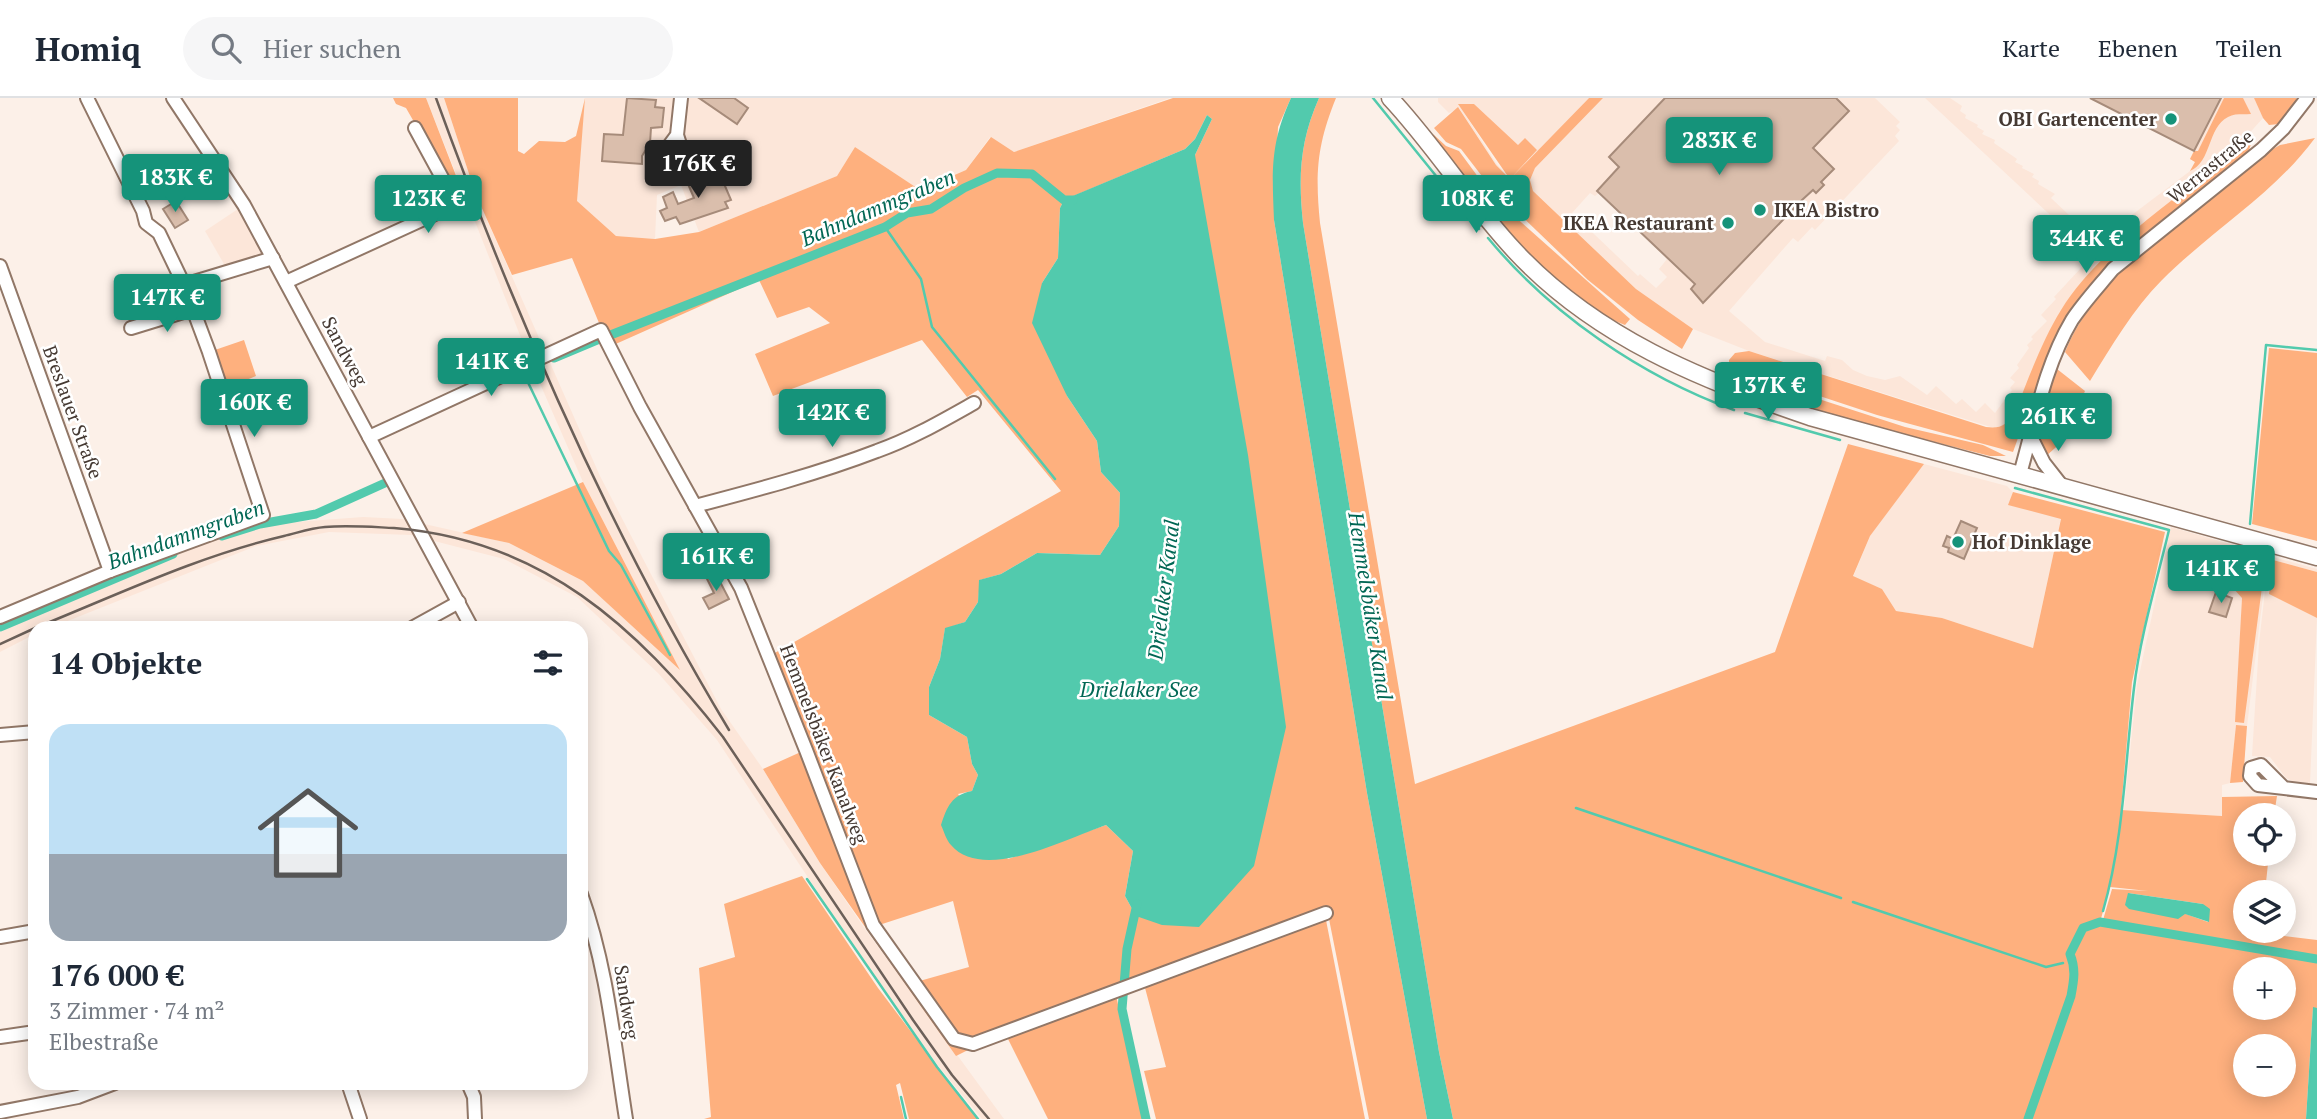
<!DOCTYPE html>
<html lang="de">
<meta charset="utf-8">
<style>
:root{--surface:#fff;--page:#f6f6f7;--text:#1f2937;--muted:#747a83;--line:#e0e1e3;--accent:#15937a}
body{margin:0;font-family:"PT Serif",serif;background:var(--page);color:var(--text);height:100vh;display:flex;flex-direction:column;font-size:26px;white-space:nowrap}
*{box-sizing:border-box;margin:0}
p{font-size:23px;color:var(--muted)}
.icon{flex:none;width:38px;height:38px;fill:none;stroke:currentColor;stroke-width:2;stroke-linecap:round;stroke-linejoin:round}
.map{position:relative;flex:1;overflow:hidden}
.side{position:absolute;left:28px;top:523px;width:560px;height:469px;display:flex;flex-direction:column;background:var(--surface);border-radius:21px;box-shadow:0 4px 18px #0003}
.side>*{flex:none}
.tools{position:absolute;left:2233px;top:705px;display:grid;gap:14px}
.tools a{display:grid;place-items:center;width:63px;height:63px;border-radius:50%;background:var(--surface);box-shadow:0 4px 18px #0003;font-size:35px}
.price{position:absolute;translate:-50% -60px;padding:0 16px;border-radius:7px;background:var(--accent);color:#fff;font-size:23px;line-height:46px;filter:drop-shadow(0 2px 4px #0008)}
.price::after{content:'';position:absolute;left:50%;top:42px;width:21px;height:16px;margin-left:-10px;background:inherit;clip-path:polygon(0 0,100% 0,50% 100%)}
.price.selected{background:#222;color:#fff}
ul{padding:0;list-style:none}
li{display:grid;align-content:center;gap:14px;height:371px;padding:0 21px}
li+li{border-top:2px solid var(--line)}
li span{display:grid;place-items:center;height:217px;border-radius:21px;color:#555}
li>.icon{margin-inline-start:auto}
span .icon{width:126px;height:126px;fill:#fffc;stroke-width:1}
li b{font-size:30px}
h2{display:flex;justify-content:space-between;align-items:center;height:84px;padding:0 21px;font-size:30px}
header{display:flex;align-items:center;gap:42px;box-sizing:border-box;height:98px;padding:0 35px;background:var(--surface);border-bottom:2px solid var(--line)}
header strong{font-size:33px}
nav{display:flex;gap:38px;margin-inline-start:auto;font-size:24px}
.search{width:490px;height:63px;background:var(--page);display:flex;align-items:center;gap:18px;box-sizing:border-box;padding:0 24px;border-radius:38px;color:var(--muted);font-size:26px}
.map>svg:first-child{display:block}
.built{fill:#fce6d9;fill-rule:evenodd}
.green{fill:#feb07e;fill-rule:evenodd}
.water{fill:#52caad}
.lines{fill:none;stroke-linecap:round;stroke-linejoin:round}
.stream{stroke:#52caad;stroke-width:2.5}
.canal{stroke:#52caad;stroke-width:9}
.building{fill:#dabeac;stroke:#a68b7a;stroke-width:2}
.minor-casing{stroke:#917767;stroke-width:16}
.major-casing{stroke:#917767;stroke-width:19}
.minor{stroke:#fff;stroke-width:12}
.major{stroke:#fff;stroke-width:16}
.rail{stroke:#6c6059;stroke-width:2.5}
.poi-dot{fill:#15937a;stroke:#fff;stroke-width:2.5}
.labels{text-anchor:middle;stroke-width:5;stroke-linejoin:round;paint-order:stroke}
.poi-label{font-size:19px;font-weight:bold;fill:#453932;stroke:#fff;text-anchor:end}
.street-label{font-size:19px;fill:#453932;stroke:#fff}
.water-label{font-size:21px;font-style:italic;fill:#006754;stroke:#fff}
</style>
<header>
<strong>Homiq</strong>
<div class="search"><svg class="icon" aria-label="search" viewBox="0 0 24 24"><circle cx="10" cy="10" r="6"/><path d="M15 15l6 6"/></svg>Hier suchen</div>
<nav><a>Karte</a><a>Ebenen</a><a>Teilen</a></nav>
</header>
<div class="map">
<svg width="2317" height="1021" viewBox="0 0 2317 1021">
<rect width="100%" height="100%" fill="#fcf0e8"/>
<g class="built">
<path d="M426,0H444L476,97L600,378L721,611L763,671L820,765L865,831L1004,1021H982L939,969L866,867L717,642L658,575L577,499L504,461L411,437L329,434L256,448L50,530H35V536L0,554V534L8,530L149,468L234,434L282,425L363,419L402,421L509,445L583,483L679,570L583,384L531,265Z"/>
<path d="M585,0H1170L1014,54L990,39L966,72L920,92L855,49L837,78L699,134L681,87L657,97L655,141L616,138L576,103Z"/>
<path d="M1438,0H1589L1510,82L1496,67L1459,10L1449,15L1438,4ZM1474,6L1518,48L1509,79L1496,65L1459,7Z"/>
<path d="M1603,0H1875L1900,24L1896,28L1900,32L1895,38L1899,43L1815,132L1812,129L1798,144L1793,140L1729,213L1765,244L1825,263L1827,258L1842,262L1853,272L1867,278L1885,282L1900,278L1927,297L1936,288L1956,306L1962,301L1976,314L1985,305L1995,315L2012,292L2010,290L2015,284L2010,280L2019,270L2017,267L2029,250L2027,247L2033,241L2031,239L2047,223L2041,217L2056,201L2054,199L2093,157L1925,0H1950L1962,8L1960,13L1966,17L1965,20L1978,27L1977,29L1984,33L1982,36L1995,42L1994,45L2017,61L2015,64L2023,68L2022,70L2034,76L2032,79L2039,83L2038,86L2055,96L2051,100L2088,135L2100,141L2190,73L2195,64L2190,61L2194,53L2090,0H2254L2263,20L2245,40L2236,39L2228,54L2215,68L2123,143L2078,189L2060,213L2015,315L2007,326L1997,331L1749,253L1693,231L1636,191L1533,93L1530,82L1535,70ZM1590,95L1595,98L1599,95L1667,161L1659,171L1667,179L1656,190L1640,176L1638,178L1572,115Z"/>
<path d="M244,107L273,160L228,173L205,133Z"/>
<path d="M1924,366L2007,388L2013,394L2009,407L2061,420L2033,550L1942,520L1896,513L1882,491L1853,479L1870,438Z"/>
<path d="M2171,429L2268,457L2247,628H2236L2230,685L2222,687V718L2124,712L2137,587ZM2266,460L2236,623L2242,499L2223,479Z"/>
<path d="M2269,458L2317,471V474L2273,462L2269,496L2317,520L2310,686L2317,687V690L2305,689L2286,680L2270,659L2252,658L2259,545Z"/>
</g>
<g class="green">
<path d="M393,0H426L465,101L459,102L406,10L396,6Z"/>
<path d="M444,0H518V53L524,56L539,43L565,44L576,38L585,0L577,103L616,138L655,141L699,134L837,78L855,49L920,92L966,72L991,39L1014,54L1173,0H1291L1278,29L1274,122L1367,695L1427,1021H1369L1328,816L977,942L957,939L916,884L969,869L953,803L876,828L773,556L1061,393L978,292L967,299L922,242L773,298L755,256L830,225L809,209L777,220L759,182L609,249L572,160L512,177L476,97ZM1207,17L1212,21L1195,57L1136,818L1125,798L1133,753L1106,727L1008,761L958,696L972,693L978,677L972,666L967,639L929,617V589L940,561L945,531L965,524L978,504L980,482L1001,476L1037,455L1100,457L1119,428L1120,395L1101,374L1097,343L1067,298L1042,185L1058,160L1060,110L1064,102L1185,51L1195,41Z"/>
<path d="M1319,0H1336C1317,47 1315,75 1320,125L1415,686L1775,554L1848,346L1924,366L1870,438L1853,478L1882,491L1896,513L1942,520L2033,550L2061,421L2008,407L2013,394L2165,434L2132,584L2121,712L2222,718V699L2277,698L2274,717L2245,718V756H2269L2265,794H2245V833L2317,842V858L2103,822L2112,791L2148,793L2110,789L2100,824L2317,863V910H2313L2306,1021H1453L1439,954L1303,125C1298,78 1300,43 1319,0ZM2128,795L2203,806L2208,824ZM2245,872H2284V910H2245ZM2245,948H2284V987H2245Z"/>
<path d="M1589,0H1603L1535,70L1530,82L1533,93L1636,191L1693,231L1682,251L1638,222L1588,182L1488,86L1461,51L1446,44L1434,30L1458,9L1496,67L1509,80L1458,6H1474L1518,47L1525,40L1537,52L1510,81Z"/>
<path d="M2224,0H2243L2251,16C2243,17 2235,15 2228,19C2207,30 2212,64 2190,73L2195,64L2190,61L2194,53H2198Z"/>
<path d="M2254,0H2296L2298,4L2279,26L2269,27L2263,20Z"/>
<path d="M1433,36L1446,48L1459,53L1487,91L1513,117L1630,221L1625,227C1546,198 1485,106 1435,42Z"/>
<path d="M2236,39L2245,40L2251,46L2248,55L2132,149L2044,268L2013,354L1877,317L1729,268V262L1735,255L1749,253L1986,329C2001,331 2006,327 2015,315C2027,283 2043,241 2061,212C2096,155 2164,110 2215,68L2228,54Z"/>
<path d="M2315,40C2274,96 2211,133 2162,182C2133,211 2111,249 2090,283L2065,254C2099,170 2195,111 2264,56L2280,47Z"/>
<path d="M244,242L256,278L222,292L209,254Z"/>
<path d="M2269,250L2317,255V443L2252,426Z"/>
<path d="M2057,271L2085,293L2064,342L2045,359C2033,329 2048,300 2057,271Z"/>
<path d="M1730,272L1905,329L1983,347L2006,358H1990L1820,315L1745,285L1735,279Z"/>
<path d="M583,384L680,572L583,483L509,445L462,435Z"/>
<path d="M2230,449L2266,459L2244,625L2235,624L2242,500L2223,479Z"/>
<path d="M2273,462L2317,474V520L2269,496Z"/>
<path d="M2236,627L2247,628L2243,684L2230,685Z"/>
<path d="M803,653L864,821L950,942L970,951L956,958L820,765L763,671Z"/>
<path d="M802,778L878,890L977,1021H909L900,985L896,987L904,1021H704L711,1019L699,870L735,859L724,806Z"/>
<path d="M1325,817L1365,1021H1156L1144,973L1166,969L1144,886Z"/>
<path d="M1116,897L1143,1021H1048L1006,937Z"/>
</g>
<g class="water">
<path d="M1291,0H1319C1300,43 1298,78 1303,125L1439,954L1453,1021H1427L1367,695L1274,122C1272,73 1270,46 1291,0Z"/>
<path d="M1207,17L1212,21L1195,57L1248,357L1286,629L1254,768L1199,829L1162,827L1136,818L1125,798L1133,753L1106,727C1068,740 983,785 951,747C946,742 944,733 941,727C947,708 952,697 972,693L978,677L972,666L967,639L929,617V589L940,561L945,530L965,524L978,504L979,482L1001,476L1037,455L1100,457L1119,428L1120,395L1101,374L1097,343L1067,298L1032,225L1042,185L1058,160L1060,110L1064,102L1075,97L1185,51L1195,41Z"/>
<path d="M2128,795L2203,806L2210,811L2209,824L2185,816L2178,821L2129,811L2125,807Z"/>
<path d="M2313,909L2317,910V1021H2306Z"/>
</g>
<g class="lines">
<g class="stream">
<path d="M1373,0L1479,131"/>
<path d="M885,129L921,181L932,229L1055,381"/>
<path d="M1488,140C1551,216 1641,278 1734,312"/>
<path d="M523,274L609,453L621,467L670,557"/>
<path d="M1745,315L1840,342"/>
<path d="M2015,390L2169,432C2157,482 2140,539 2134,590C2125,664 2124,740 2103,813"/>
<path d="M2250,426L2266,247L2317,252"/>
<path d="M1576,710L1841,800"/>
<path d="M807,781L937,969L978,1021"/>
<path d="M1853,804L2046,869L2063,865"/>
<path d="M901,999L906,1021"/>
</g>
<g class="canal">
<path d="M608,238L885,129L907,115L931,111L964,90L997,75L1032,76L1064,102H1073"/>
<path d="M554,260L597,242"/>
<path d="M222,438L260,426L316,416L385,385"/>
<path d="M0,529L173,456"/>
<path d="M1137,806L1127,851L1122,911L1146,1021"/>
<path d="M2028,1021L2071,898C2074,882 2076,871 2070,856L2083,830L2100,824L2317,861"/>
</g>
</g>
<g class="building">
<path d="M627,0L656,2L655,9L664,10L662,29L651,30L650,45L642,58V66L602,63L604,36L623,37Z"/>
<path d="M699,0H734L748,10L737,26Z"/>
<path d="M1665,0H1836L1849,13L1813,50L1834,71L1821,84L1824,87L1816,95L1813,92L1802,102L1703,205L1691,191L1695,186L1597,93L1619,69L1609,59Z"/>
<path d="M2090,0H2221L2194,53Z"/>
<path d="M719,74L731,102L725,104L728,110L680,126L676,119L665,123L660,113L667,110L663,99L673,94L678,106L694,100L688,86Z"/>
<path d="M176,103L188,122L175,130L163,111Z"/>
<path d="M1961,423L1977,430L1964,461L1948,454L1949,450L1943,448L1947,438L1953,441Z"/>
<path d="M716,476L729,501L709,511L703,500L714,495L707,481Z"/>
<path d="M2216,494L2232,500L2226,519L2209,514Z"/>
</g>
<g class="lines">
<defs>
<g id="minor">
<path d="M87,0L143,113L146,125L159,135L184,187"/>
<path d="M173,0L244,107L472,530"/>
<path d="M677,37L660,60L662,75L671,80L681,76L685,62L677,37L681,0"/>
<path d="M0,168L110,473"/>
<path d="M286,184L450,109L454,104L452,98L415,30"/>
<path d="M131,230L193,211"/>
<path d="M2030,337L2044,365L2062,388"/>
<path d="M369,339L601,232L640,309L741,490L806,652L873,827L954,941L973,946L1326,815"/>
<path d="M2020,376C2035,324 2044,269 2072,222C2084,204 2099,188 2113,171L2261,52L2283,31L2307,0"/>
<path d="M695,408C756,392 817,376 877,353C911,341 942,323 974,305"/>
<path d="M0,519L110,473L263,417L209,254L184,187L273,160"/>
<path d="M412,530L459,504"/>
<path d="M0,637L35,634"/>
<path d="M2284,690L2261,667L2251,670L2250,678L2258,687L2317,694"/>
<path d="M581,796C607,868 614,945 626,1021"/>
<path d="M0,839L35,833"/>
<path d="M0,939L35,934"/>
<path d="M348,985L360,1021"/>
<path d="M468,985L474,999L475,1021"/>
<path d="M0,1014L78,999L115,985"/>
</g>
<path id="major" d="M1390,0C1435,48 1470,105 1515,153C1595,239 1701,282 1810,319L2317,459"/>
</defs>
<use href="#minor" class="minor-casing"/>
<use href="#major" class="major-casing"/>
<use href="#minor" class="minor"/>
<use href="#major" class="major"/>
<g class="rail">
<path d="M436,0C515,218 609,433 729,632"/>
<path d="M35,530C117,497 198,458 284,438C297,435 311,430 325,429C348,427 372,429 394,430C542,442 636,528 723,639L913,922L952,977L989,1021"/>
<path d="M0,546L35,530"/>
</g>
</g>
<g class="poi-dot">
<circle cx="2171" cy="21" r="7"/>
<circle cx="1760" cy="112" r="7"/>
<circle cx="1728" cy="125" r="7"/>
<circle cx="1958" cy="444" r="7"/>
</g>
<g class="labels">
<g class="poi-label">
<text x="2157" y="28">OBI Gartencenter</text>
<text x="1774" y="119" text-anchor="start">IKEA Bistro</text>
<text x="1714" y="132">IKEA Restaurant</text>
<text x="1972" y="451" text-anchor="start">Hof Dinklage</text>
</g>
<g class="street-label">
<text transform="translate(2210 68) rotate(-39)" y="7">Werrastraße</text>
<text transform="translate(345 253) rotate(62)" y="7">Sandweg</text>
<text transform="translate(73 314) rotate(70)" y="7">Breslauer Straße</text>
<text transform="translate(824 646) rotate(69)" y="7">Hemmelsbäker Kanalweg</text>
<text transform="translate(627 904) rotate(81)" y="7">Sandweg</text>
</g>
<g class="water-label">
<text transform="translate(878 110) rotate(-23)" y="7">Bahndammgraben</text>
<text transform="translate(186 437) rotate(-20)" y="7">Bahndammgraben</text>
<text transform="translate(1164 492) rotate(-83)" y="7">Drielaker Kanal</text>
<text transform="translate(1370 508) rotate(81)" y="7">Hemmelsbäker Kanal</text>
<text x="1139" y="599">Drielaker See</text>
</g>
</g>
</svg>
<div class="tools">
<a><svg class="icon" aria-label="locate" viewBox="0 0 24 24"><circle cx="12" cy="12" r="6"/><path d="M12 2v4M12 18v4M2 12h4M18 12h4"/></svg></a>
<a><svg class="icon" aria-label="layers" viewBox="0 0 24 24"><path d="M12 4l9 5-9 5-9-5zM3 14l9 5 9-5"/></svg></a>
<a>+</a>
<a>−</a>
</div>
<b class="price" style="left:1719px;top:79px">283K €</b>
<b class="price selected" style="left:698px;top:102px">176K €</b>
<b class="price" style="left:175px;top:116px">183K €</b>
<b class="price" style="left:428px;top:137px">123K €</b>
<b class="price" style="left:1476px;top:137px">108K €</b>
<b class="price" style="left:2086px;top:177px">344K €</b>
<b class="price" style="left:167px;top:236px">147K €</b>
<b class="price" style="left:491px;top:300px">141K €</b>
<b class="price" style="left:1768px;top:324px">137K €</b>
<b class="price" style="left:254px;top:341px">160K €</b>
<b class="price" style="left:832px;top:351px">142K €</b>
<b class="price" style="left:2058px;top:355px">261K €</b>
<b class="price" style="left:716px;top:495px">161K €</b>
<b class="price" style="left:2221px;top:507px">141K €</b>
<section class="side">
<h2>14 Objekte<svg class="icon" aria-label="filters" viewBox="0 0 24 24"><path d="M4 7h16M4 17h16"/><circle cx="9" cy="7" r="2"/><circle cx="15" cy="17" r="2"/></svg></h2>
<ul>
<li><span style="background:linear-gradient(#bfe0f5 60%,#9aa5b1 0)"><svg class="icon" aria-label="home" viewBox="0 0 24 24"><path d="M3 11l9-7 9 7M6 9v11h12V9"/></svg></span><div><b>176 000 €</b><p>3 Zimmer · 74 m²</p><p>Elbestraße</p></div></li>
</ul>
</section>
</div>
